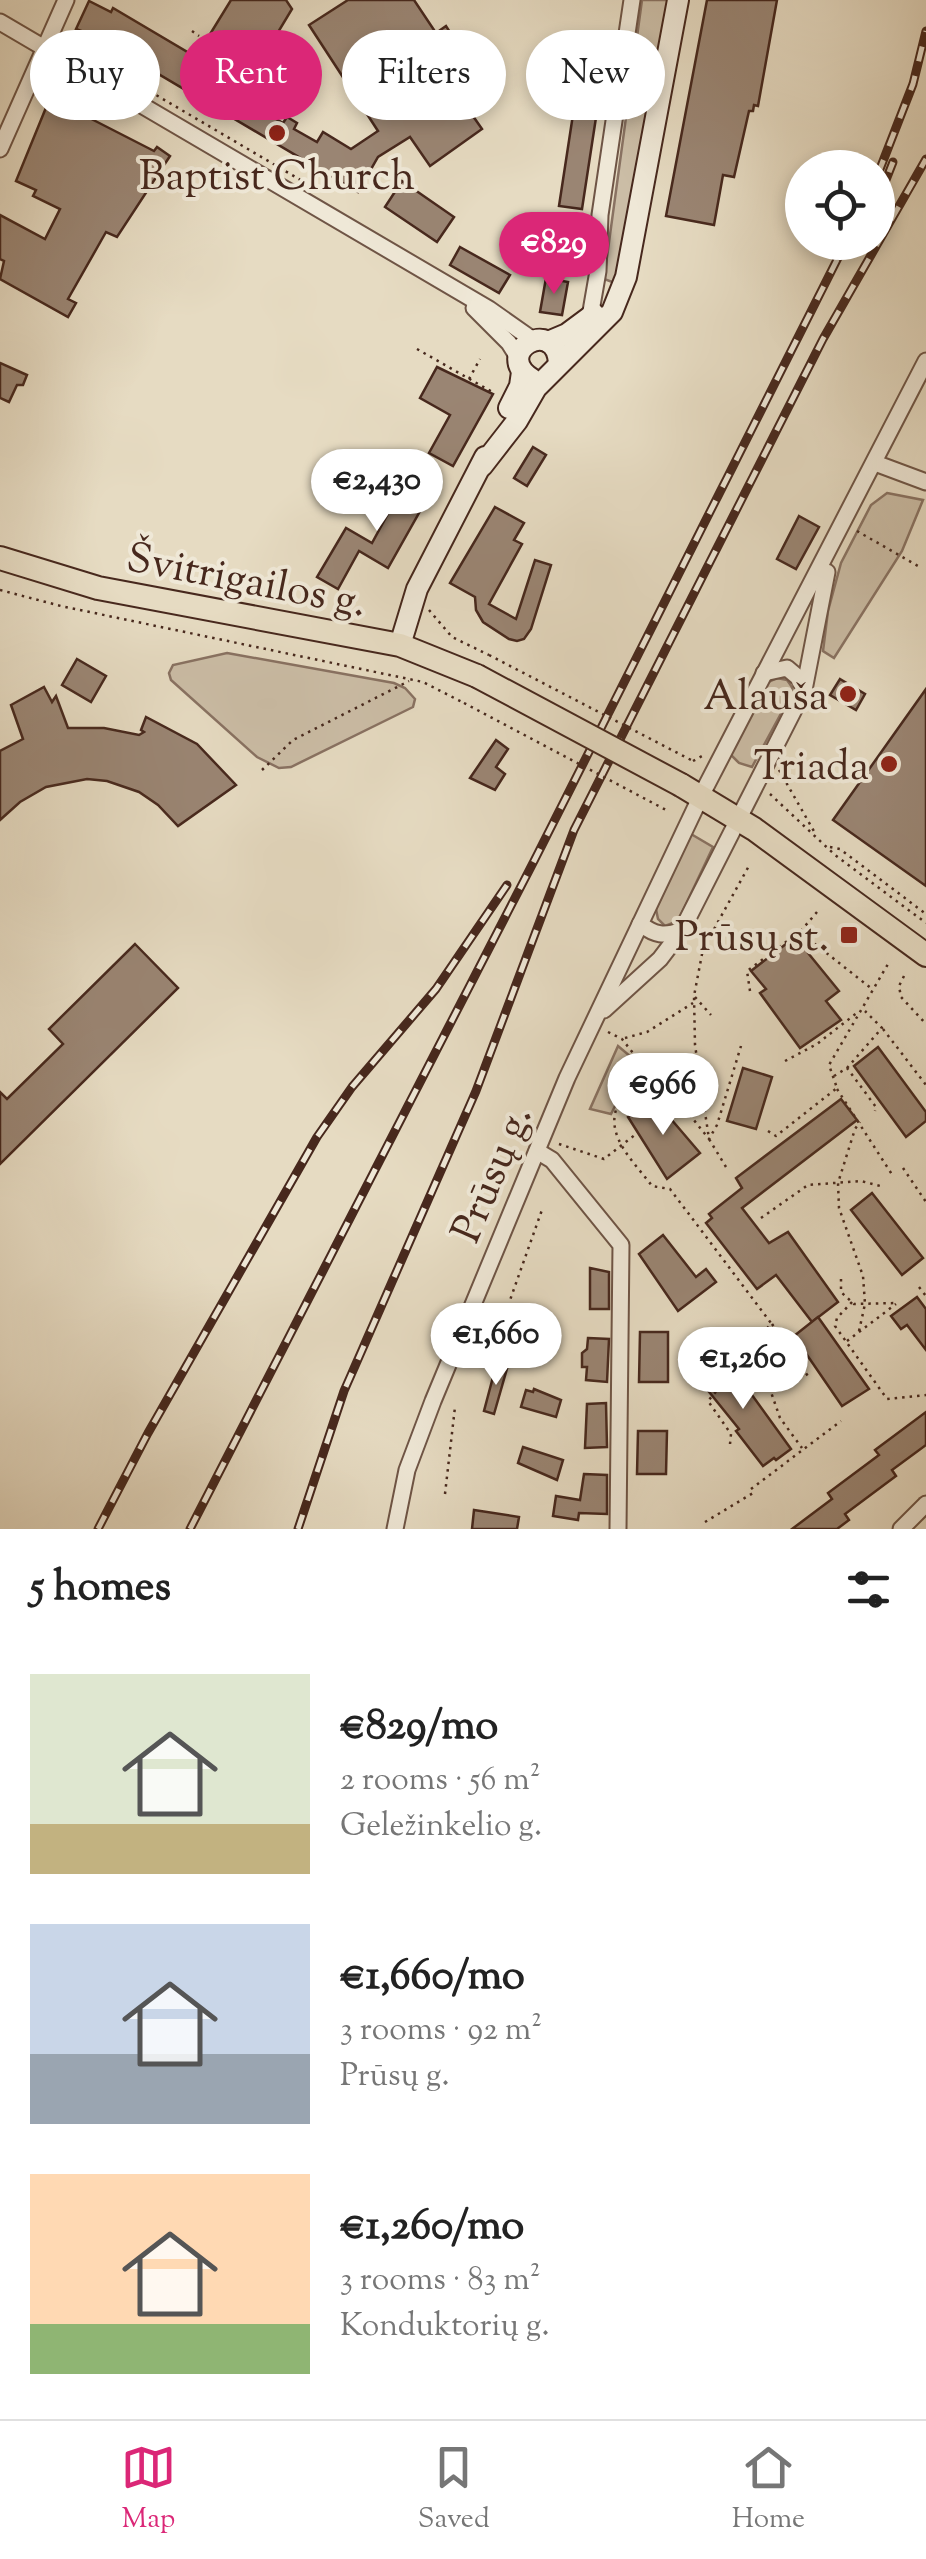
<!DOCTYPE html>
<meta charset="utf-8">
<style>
:root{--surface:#fff;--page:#f2f2f2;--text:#222;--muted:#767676;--line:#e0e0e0;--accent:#db2777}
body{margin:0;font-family:"Sorts Mill Goudy",serif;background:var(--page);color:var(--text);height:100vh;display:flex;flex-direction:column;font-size:38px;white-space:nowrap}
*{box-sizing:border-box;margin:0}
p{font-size:32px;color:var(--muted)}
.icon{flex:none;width:55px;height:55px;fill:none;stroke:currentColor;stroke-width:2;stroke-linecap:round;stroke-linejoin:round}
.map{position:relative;height:1529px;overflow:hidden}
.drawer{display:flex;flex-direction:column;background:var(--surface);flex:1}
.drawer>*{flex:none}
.hud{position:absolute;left:30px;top:30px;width:868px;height:90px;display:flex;gap:20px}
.tools{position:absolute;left:785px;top:150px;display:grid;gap:20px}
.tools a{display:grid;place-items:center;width:110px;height:110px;border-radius:50%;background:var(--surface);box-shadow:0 5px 15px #0003;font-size:50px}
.price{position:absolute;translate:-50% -85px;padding:0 22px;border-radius:35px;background:#fff;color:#222;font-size:32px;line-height:65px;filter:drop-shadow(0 2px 5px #0008)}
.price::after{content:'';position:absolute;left:50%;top:60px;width:30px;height:22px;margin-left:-15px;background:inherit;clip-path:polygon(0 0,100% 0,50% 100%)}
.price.current{background:var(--accent);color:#fff}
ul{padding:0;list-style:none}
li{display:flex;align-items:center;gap:30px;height:250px;padding:0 30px}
li span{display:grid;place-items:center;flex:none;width:280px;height:200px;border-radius:0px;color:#555}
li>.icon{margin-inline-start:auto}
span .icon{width:120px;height:120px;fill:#fffc;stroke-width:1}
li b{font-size:42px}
h2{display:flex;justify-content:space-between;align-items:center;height:120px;padding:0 30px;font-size:42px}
.pill{padding:0 35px;border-radius:45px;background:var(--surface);box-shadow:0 5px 15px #0003;font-size:35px;line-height:90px}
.pill.current{background:var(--accent);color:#fff}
.tab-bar{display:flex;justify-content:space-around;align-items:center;height:140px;border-top:2px solid var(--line);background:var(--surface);font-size:28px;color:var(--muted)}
.tab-bar a{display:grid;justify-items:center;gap:5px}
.tab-bar .current{color:var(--accent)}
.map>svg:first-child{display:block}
.green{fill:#cbbda6;stroke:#897262;stroke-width:2.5}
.building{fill:#9a8573;stroke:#47281d;stroke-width:2.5}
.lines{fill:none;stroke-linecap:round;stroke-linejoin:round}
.minor-casing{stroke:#6f5546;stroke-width:19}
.secondary-casing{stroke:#47281d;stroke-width:24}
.primary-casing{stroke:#47281d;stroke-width:26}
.path{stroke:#47281d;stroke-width:2.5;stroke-dasharray:2.5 5;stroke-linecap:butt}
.minor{stroke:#efe8d7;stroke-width:15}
.secondary{stroke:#efe8d7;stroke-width:20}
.primary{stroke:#e6dbc2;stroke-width:22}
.rail-casing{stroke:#47281d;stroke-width:9}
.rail{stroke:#efe8d7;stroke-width:5;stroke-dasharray:15;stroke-linecap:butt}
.primary-bridge-casing{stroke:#47281d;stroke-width:26;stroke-linecap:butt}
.path-bridge{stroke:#47281d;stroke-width:2.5;stroke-dasharray:2.5 5;stroke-linecap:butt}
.primary-bridge{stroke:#e6dbc2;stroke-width:22}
.poi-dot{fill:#8f2418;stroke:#efe8d7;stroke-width:4}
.labels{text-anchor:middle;stroke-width:8;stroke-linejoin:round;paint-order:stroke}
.poi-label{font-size:42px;fill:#47281d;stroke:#efe8d7;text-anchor:end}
.street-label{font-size:42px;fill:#47281d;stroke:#efe8d7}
</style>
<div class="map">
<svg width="926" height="1529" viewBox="0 0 926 1529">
<rect width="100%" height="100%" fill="#e6dbc2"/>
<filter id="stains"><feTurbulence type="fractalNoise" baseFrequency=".002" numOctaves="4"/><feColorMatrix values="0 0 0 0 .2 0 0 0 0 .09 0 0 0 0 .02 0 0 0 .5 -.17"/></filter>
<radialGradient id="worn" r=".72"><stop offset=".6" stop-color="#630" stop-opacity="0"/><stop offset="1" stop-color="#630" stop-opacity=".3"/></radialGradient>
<g class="green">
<path d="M642,0H671L615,283L604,279Z"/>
<path d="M887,493L923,500L902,551L834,658L823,651L828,611L841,563L871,505Z"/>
<path d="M227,653L394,683L405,688L415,699L413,707L291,767L279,768L257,757L171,680L169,673L173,665Z"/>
<path d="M777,678L787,680L792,687L791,695L752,767L739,763L730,754L766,683Z"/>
<path d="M691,834L713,847L678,921L665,926L658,919L656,909Z"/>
<path d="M618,1046L637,1062L611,1114L590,1109Z"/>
</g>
<g class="building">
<path d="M231,0H286L292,9L239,97L283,123L287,117L297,123L294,129L317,142L323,132L351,149L378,131L309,25L348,0H414L436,33L446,26L467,59L457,66L478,98L466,106L482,129L430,166L410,137L378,157L358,192L94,36L76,29L89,1L111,12L113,8L196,57Z"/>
<path d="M707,0H777L758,106L754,105L753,111H749L734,177L723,175L714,225L666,216Z"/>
<path d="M52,93L70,101L68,107L154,151L157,147L170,156L117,237L106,232L68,299L76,303L68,317L0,279L4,261L0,259V215L45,239L60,209L33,196L36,190L16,181Z"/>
<path d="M574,108L597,111L582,209L559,206Z"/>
<path d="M402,181L454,217L437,242L385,207Z"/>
<path d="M460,247L510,275L499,293L450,265Z"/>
<path d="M546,278L568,282L562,315L540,312Z"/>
<path d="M0,363L27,375L23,385H17L9,402L0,398Z"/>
<path d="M437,367L493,394L453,466L429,453L450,415L420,398Z"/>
<path d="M533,447L546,455L527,486L514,478Z"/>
<path d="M384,473L428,497L388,568L359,551L338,589L317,577L346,528L372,543L397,497L377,486Z"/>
<path d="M495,507L524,523L514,540L522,544L489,604L516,619L535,560L551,565L531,629L524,639L517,641L509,639L483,622L476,610L475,597L450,583Z"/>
<path d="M799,516L819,527L796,569L777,559Z"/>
<path d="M77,659L106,676L91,702L62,685Z"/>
<path d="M840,679L865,694L856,710L830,695Z"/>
<path d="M44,687L52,702L56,696L68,728H104L139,735L144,732L141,730L146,717L197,744L236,785L178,826L158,805L139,792L107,781L87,779L46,787L20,802L0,820V751L23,739L11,705Z"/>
<path d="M926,689V886L833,820Z"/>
<path d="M496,740L508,749L496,767L505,774L495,790L470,778Z"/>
<path d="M795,937L839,991L826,1001L841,1020L800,1048L760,993L766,989L751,971Z"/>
<path d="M135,944L178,988L0,1164V1092L7,1099L63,1044L49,1029Z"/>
<path d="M878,1047L926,1112V1121L906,1137L854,1066Z"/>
<path d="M743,1068L772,1077L756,1129L727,1121Z"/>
<path d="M653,1098L700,1153L667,1179L628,1117Z"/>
<path d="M841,1099L857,1120L742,1208L769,1243L788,1232L838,1302L812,1322L776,1275L757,1289L706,1223L712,1218L709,1214L742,1188L736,1178Z"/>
<path d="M872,1193L923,1258L902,1275L851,1210Z"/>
<path d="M663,1235L696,1277L706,1269L716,1282L678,1311L639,1254Z"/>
<path d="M590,1268L609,1272V1309H590Z"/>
<path d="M917,1297L926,1309V1350L907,1325L901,1329L891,1316Z"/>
<path d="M818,1317L869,1389L842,1406L794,1336Z"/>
<path d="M640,1332H668V1382H639Z"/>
<path d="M588,1338L609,1339L607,1382L586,1380L587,1367H582V1353L587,1349Z"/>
<path d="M708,1354L729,1385L739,1377L791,1449L776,1460L774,1458L763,1466L736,1431L739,1429L689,1367Z"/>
<path d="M497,1362L508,1365L494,1414L484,1411Z"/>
<path d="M534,1389L561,1400L556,1417L521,1407L526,1390L533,1392Z"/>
<path d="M606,1403L607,1447L585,1448L587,1404Z"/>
<path d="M926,1412V1445L892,1470L896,1476L845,1514L849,1520L837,1529H792L832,1499L828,1493L879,1455L875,1450Z"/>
<path d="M638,1431H667L666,1474H637Z"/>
<path d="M523,1447L563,1460L557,1480L518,1463Z"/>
<path d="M584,1474L607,1475V1514L579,1513L578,1520L553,1516L556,1496L580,1500Z"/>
<path d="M474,1510L519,1517L517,1529H472Z"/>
</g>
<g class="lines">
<defs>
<g id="minor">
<path d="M0,22L489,309L533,340"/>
<path d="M0,149L66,0"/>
<path d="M474,308L509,343L519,359"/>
<path d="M590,317L598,271L600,215L632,0"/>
<path d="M875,463L926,482"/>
<path d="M764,673L787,668L800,679L804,690"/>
<path d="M640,924C655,935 664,937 682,930"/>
<path d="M604,1010L660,959L682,930L804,690L827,572"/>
<path d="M537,1151L552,1160L621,1245L618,1529"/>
<path d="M395,1529L407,1470L433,1401L567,1078L701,796L926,361"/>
<path d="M901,1529L926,1504"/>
</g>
<g id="secondary">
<path d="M548,342L567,334L594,314"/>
<path d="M532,379C491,353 554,315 559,362"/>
<path d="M509,408L520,386L522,372"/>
<path d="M482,466L517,421L536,388L612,312L626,277L678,0"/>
<path d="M400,645L417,589L485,457"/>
</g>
<g id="primary">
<path d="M0,558L98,588L400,645L477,676"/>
<path d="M681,785L754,829L926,955"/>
</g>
</defs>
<use href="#minor" class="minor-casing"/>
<use href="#secondary" class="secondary-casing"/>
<use href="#primary" class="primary-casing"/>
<g class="path">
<path d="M192,31L199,36"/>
<path d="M66,42L309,185"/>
<path d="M417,349L494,393"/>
<path d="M469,379L480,359"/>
<path d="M857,531L918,566"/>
<path d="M0,590L61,606L423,682L464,703"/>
<path d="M429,610L452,637L489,655"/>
<path d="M693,761L704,755"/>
<path d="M262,770L293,740L409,681"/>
<path d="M779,770L815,833"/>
<path d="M770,794L835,855L926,923"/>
<path d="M830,847L840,849L926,914"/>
<path d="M817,912L800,932L872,989"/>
<path d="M904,976L899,986L901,997L926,1024"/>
<path d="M750,991L747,971L798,933"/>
<path d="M695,997L711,1015"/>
<path d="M883,1029L926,1085"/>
<path d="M608,1032L622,1039L673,1104H681L709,1139L717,1125L741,1046"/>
<path d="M625,1038L647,1032L693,1003"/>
<path d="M785,1061L817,1044L858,1012"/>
<path d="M847,1068L882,1028L865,1011"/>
<path d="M834,1076L847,1068L876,1107L875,1111"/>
<path d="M657,1084C639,1086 625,1089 617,1107C605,1137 636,1164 652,1186L670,1189L771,1323L755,1346L780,1418L802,1448"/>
<path d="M837,1089L893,1176"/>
<path d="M768,1131L776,1136L837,1088L829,1065L888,964"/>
<path d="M559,1144L604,1159L636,1134"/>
<path d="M726,1167L709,1139L695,1045L694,996L703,949L750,864"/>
<path d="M903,1168L926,1202"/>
<path d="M761,1218L808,1185L861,1181L884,1187"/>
<path d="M841,1279V1292L854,1304L897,1303"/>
<path d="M919,1287L926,1296"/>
<path d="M852,1302L837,1318L835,1326L887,1399L926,1395"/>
<path d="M772,1324L810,1379"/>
<path d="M859,1331L865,1304L863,1276L839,1208L838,1183L855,1129L860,1122"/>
<path d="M498,1334L543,1207"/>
<path d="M847,1341L896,1304"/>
<path d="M730,1444L731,1434L708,1401L755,1346"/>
<path d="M751,1489L841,1421"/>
<path d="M445,1494L455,1407"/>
<path d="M705,1522L753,1493"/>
</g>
<use href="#minor" class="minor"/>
<use href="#secondary" class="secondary"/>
<use href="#primary" class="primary"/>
<defs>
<g id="rail">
<path d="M878,174L913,84L926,31"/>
<path d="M878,200L893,162"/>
<path d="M98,1529L148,1433L317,1137L352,1087L436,989L507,885"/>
<path d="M190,1529L534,861L846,242"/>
<path d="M298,1529L344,1391L476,1091L574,830L823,339L926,159"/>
</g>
</defs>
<use href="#rail" class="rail-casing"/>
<use href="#rail" class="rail"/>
<defs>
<path id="primary-bridge" d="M477,676L681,785"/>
</defs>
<use href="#primary-bridge" class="primary-bridge-casing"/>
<g class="path-bridge">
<path d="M489,655L693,761"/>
<path d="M464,703L668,811"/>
</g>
<use href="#primary-bridge" class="primary-bridge"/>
</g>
<g class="poi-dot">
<circle cx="277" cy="133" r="10"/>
<circle cx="848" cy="694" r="10"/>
<circle cx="889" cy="764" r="10"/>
<rect x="839" y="925" width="20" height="20" rx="5"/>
</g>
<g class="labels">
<g class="poi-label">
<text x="277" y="189" text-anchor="middle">Baptist Church</text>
<text x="828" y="709">Alauša</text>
<text x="869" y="779">Triada</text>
<text x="829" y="950">Prūsų st.</text>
</g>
<g class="street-label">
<text transform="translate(247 578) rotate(11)" y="15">Švitrigailos g.</text>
<text transform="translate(490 1173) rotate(-67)" y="15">Prūsų g.</text>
</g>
</g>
<rect width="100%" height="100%" filter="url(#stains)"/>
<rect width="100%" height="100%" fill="url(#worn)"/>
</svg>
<div class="tools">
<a><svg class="icon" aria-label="locate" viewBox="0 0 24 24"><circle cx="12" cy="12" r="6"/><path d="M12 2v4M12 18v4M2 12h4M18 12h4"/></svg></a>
</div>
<b class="price current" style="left:554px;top:297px">€829</b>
<b class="price" style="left:377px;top:534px">€2,430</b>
<b class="price" style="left:663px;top:1138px">€966</b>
<b class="price" style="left:496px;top:1388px">€1,660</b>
<b class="price" style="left:743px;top:1412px">€1,260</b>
<div class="hud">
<a class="pill">Buy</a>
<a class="pill current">Rent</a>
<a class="pill">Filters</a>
<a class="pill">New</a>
</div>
</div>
<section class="drawer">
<h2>5 homes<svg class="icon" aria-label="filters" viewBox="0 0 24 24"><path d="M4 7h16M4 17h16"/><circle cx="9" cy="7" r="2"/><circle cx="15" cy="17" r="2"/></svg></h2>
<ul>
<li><span style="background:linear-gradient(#dfe7d0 75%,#c2b280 0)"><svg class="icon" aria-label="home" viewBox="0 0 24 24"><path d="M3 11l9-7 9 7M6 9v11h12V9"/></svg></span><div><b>€829/mo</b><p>2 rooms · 56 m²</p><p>Geležinkelio g.</p></div></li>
<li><span style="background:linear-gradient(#c9d6e8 65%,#9aa5b1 0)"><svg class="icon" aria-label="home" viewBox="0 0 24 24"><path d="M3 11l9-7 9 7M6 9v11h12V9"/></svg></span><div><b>€1,660/mo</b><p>3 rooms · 92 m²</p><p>Prūsų g.</p></div></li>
<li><span style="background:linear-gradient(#ffd9b3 75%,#8fb573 0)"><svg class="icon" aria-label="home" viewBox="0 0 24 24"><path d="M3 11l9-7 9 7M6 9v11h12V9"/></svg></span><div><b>€1,260/mo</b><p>3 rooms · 83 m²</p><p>Konduktorių g.</p></div></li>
</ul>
</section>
<nav class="tab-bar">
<a class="current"><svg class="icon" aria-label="map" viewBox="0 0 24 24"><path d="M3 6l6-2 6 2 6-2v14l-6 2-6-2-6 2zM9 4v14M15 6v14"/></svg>Map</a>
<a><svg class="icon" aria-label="saved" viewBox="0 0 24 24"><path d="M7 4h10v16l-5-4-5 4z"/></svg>Saved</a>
<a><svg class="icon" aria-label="home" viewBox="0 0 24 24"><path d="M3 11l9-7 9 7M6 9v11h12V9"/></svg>Home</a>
</nav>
